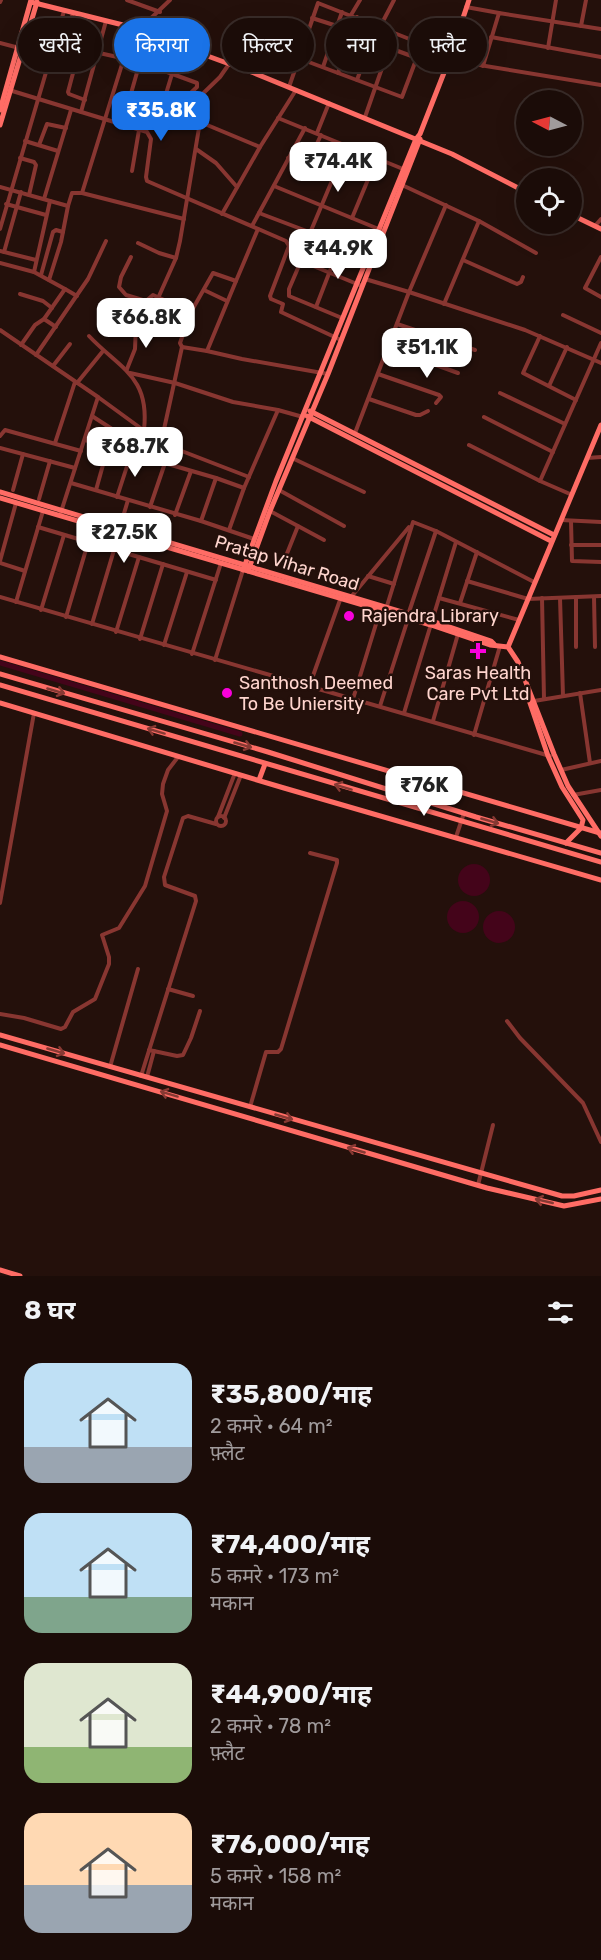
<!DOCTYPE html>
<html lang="hi">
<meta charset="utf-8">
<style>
:root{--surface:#1b0c08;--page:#281a16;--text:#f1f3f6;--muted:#a09b9c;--line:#392c29;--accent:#1a73e8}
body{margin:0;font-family:Rubik,"Noto Sans Devanagari",sans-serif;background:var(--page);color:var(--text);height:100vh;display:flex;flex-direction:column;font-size:22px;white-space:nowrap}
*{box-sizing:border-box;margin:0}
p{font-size:20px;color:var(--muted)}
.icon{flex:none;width:33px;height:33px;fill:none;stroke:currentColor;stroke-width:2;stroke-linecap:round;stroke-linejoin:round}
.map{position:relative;height:1276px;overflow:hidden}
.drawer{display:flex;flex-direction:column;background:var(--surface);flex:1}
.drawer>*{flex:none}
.banner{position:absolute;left:18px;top:18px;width:566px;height:54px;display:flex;gap:12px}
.needle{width:39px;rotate:276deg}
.tools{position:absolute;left:516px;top:90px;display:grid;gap:12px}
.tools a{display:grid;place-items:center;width:66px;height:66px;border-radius:50%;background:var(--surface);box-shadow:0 6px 24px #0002,0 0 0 2px var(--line);font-size:30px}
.price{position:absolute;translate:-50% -51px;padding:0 14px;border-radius:12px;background:#fff;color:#222;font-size:20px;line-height:39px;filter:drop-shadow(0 2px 3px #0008)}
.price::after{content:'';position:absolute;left:50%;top:36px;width:18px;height:14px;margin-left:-9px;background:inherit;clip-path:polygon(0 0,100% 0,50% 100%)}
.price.current{background:var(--accent);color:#fff}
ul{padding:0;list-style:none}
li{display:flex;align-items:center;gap:18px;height:150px;padding:0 24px}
li span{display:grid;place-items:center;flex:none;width:168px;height:120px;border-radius:18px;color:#555}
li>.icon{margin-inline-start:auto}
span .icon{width:72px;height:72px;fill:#fffc;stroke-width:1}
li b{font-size:26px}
h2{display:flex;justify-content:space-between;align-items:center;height:72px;padding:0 24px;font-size:26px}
.tag{padding:0 21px;border-radius:27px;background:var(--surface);box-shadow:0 6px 24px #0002,0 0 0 2px var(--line);font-size:21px;line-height:54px}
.tag.current{background:var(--accent);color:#fff}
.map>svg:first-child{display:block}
.water{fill:#44041a}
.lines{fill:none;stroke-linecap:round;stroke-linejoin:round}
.canal{stroke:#44041a;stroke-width:5}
.street{stroke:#883631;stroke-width:4}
.secondary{stroke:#ff6c65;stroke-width:5}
.oneway{stroke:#873933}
.poi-dot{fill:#f900db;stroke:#24100b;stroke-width:2}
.labels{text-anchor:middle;stroke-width:5;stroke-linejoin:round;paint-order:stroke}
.street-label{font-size:18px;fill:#ffd5ce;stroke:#24100b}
.poi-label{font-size:18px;fill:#ffd5ce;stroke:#24100b;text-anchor:start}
</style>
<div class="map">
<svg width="601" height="1276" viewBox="0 0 601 1276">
<rect width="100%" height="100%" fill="#24100b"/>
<g class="water">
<circle cx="474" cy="880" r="16"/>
<circle cx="463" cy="917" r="16"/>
<circle cx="499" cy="927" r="16"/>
</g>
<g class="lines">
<path class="canal" d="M0,663L240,734"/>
<g class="street">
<path d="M127,0L160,12"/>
<path d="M0,2L1,0"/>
<path d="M466,7L499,13"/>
<path d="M351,15L360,0"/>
<path d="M312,18L337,26"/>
<path d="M581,26L586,0"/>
<path d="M380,27L394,0"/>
<path d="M144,32L148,21L170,0"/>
<path d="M351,34L417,58"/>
<path d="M491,37L601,57"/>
<path d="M0,43L23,49"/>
<path d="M54,43L140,62L197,83V87L181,102"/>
<path d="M64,45L73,13"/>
<path d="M548,48L556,0"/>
<path d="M298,58L402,97L422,44"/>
<path d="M449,60L601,85"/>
<path d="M483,66L499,13L601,29"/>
<path d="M323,67L342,12"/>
<path d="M338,73L357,17"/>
<path d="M357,80L371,41"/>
<path d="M289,87L318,3L450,55"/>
<path d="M9,90L147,132L151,139L146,177L147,181L286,241L289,246L270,296L271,299L283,304L281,312L341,340"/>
<path d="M85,100L69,94L68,92L81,43L85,16"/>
<path d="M125,109L172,124"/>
<path d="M81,112L106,21"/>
<path d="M365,117L389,48"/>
<path d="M278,118L403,169"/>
<path d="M158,120L172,74"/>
<path d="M200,122L260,147L296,90"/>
<path d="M122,125L140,62"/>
<path d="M317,133L329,103"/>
<path d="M25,141L58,151"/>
<path d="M39,145L47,124L66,128"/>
<path d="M196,149L216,163L237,187"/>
<path d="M20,158L34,162L36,165L29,195"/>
<path d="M288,158L334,177"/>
<path d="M307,165L321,135"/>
<path d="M132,171L139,130"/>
<path d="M402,185L479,221L536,253"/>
<path d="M274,186L381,230"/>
<path d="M0,187L68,206L72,193H82L184,219"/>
<path d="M82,193L133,29"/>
<path d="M44,199L71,110"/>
<path d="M6,204L46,215"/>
<path d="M259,213L370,255"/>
<path d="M222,214L260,147"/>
<path d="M352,218L377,158"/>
<path d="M252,226L305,128"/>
<path d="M595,226L601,219"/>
<path d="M0,229L64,11"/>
<path d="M310,233L347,145"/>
<path d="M138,243L159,253L176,258"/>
<path d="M0,251L36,260"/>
<path d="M4,252L21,192"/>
<path d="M131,257L121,277L119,287L126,295L146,301"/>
<path d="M601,257L585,288L601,297"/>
<path d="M463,260L517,284L521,282L523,277"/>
<path d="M0,263L34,272L65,289L44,319L35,325L21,345"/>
<path d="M34,272L50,201"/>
<path d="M41,275L53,232L56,230L63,232"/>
<path d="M365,279L409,292L525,330L601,363"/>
<path d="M49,280L61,242L68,206"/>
<path d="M236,281L207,351L242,359L328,374"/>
<path d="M65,289L77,296"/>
<path d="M204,290L227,301"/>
<path d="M20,294L43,301L52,308"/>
<path d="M159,296L176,258L180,241L200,122L186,116L185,111L220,77L229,64"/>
<path d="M444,304L479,221"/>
<path d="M316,307L340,245"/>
<path d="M563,315L601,333"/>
<path d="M342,318L289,296V289L301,261L362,286"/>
<path d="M44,319L56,327"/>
<path d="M397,324L475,350"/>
<path d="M0,330L98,397"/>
<path d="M183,332L138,318L146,301L153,295L191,312"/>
<path d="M89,336C120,369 150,376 144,430"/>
<path d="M540,336L523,373L576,400"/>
<path d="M182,347L207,351"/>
<path d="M389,348L458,373"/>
<path d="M36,355L88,279L106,241"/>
<path d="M53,366L70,344"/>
<path d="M127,369L135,349L136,325L138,318"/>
<path d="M130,373L175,383L233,402L278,410L303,417"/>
<path d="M378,374L439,395L441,397L436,403"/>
<path d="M77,383L103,351"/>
<path d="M549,386L567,347"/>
<path d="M500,393L565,424"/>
<path d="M369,399L416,415H420L428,411"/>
<path d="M92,416L112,429L144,457"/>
<path d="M484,417L553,452"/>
<path d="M355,433L409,292L446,205"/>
<path d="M0,436L5,430L81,451"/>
<path d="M85,440L216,478L244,488"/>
<path d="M55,443L75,382"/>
<path d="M161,443L182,347L180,343L191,312L213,273L236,281L258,229"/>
<path d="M469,445L540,481"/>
<path d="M0,448L75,468"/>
<path d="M292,458L364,492"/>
<path d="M587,458L601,457"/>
<path d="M71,483L201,521L254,539"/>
<path d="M13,490L23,454"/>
<path d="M96,490L108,447"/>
<path d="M279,490L344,526"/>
<path d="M570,494L540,481L601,343"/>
<path d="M117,497L131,454"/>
<path d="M39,499L50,461"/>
<path d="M150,507L165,463"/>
<path d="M270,511L324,540"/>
<path d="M60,515L98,397L161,443L249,477"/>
<path d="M175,515L191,471"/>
<path d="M561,520L601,522"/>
<path d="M201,521L216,478"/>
<path d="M571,521L572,561L601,562"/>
<path d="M38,527L216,580"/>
<path d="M120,527L128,500"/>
<path d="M229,530L244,488L278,410"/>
<path d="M571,545H601"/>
<path d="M286,556L298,526"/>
<path d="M0,561L16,503"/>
<path d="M0,563L25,571"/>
<path d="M368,576L394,584"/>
<path d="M467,581L528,599L601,596"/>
<path d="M0,597L550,756"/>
<path d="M351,597L409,527"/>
<path d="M576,597V647"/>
<path d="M594,597L595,647"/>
<path d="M439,598L519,620"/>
<path d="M542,598L544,699"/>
<path d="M560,598L563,696"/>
<path d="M16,602L43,511"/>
<path d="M460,603L477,552"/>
<path d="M386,609L413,522L436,531L534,582"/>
<path d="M41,610L64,535"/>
<path d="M408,615L436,531"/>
<path d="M66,617L93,526"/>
<path d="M92,624L114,550"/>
<path d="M116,632L139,557"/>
<path d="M140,639L163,564"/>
<path d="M164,645L187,572"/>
<path d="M192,654L221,563"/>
<path d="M215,660L243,570"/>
<path d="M309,687L340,600"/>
<path d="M580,693L590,763"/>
<path d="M353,699L380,611"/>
<path d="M534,701L601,690"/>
<path d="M380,706L408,619"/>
<path d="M404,713L456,542"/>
<path d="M433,721L458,634"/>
<path d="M474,735L500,646"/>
<path d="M561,770L601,761"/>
<path d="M573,795L601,790"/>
<circle cx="221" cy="821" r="5"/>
<path d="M218,817L235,773"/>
<path d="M224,818L241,775"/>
<path d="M456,837L464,813"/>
<path d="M0,903L34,713"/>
<path d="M168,989L193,996"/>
<path d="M0,1014L24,1018L61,1029L65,1027L73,1012L95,999L109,964V957L102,935L119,928L145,886L167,811L162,794L163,784L168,770L178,757"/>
<path d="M507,1021L520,1038L583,1103L601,1142"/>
<path d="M149,1050L177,1056L183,1055L191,1038L200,1011"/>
<path d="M110,1067L138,969"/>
<path d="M141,1076L196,901L195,896L165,885L164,877L183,818L188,816L216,824"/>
<path d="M147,1077L154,1051"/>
<path d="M250,1107L266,1052H278L281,1049L337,863V860L310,853"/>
<path d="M478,1185L493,1125"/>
</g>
<g class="secondary">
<path d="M31,2L123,25L254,73L452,154L526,192"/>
<path d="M0,110L31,0"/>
<path d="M0,125L37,2"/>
<path d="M572,215L601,229"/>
<path d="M310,411L554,535"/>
<path d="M307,416L551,541"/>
<path d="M0,492L432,621L491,641L494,644"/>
<path d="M0,498L431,625L490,645L508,647L518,662L554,754L568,786L601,836"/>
<path d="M243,570L276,481L416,139L420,134L449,60L469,0"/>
<path d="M248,571L270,511L328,374L420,139"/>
<path d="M508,647L601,425"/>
<path d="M0,657L600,833"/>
<path d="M0,674L268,752L476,817L601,853"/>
<path d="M0,685L601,862"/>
<path d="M529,700L548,756L562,787L583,820L581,828L566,843"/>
<path d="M0,703L284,788L601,880"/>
<path d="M259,780L265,764"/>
<path d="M0,1035L562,1196H574L601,1190"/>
<path d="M0,1045L487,1188L564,1206L601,1199"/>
<path d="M0,1270L20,1276"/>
</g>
</g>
<defs><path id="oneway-shaft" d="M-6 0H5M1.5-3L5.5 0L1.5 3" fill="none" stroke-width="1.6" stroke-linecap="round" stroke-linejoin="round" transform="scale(1.5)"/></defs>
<g class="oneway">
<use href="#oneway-shaft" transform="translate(56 691) rotate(16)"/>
<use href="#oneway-shaft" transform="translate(156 731) rotate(-163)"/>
<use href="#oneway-shaft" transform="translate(243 745) rotate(16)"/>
<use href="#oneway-shaft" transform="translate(343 787) rotate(-163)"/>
<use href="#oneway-shaft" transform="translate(490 821) rotate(16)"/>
<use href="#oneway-shaft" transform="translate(56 1051) rotate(16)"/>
<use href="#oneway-shaft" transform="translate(169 1094) rotate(-163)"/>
<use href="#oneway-shaft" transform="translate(284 1117) rotate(16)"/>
<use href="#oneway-shaft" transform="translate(356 1150) rotate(-164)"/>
<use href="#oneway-shaft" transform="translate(544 1201) rotate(-167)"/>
</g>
<g class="poi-dot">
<circle cx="349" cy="616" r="6"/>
<path d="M475 642h6v6h6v6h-6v6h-6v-6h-6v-6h6z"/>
<circle cx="227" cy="693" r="6"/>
</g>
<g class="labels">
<g class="street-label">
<text transform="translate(287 563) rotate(17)" y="6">Pratap Vihar Road</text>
</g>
<g class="poi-label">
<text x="361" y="622">Rajendra Library</text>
<text x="478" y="679" text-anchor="middle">Saras Health<tspan x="478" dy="21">Care Pvt Ltd</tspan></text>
<text x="239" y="689">Santhosh Deemed<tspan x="239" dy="21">To Be Uniersity</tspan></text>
</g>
</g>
</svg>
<div class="tools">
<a><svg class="needle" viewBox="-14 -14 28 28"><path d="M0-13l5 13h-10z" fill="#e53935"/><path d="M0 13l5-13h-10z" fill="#a09b9c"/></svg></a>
<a><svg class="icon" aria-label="locate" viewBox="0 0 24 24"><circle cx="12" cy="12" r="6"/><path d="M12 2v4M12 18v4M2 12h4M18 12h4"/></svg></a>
</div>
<b class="price current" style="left:161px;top:142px">₹35.8K</b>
<b class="price" style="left:338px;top:193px">₹74.4K</b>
<b class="price" style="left:338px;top:280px">₹44.9K</b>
<b class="price" style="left:146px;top:349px">₹66.8K</b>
<b class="price" style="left:427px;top:379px">₹51.1K</b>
<b class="price" style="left:135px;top:478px">₹68.7K</b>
<b class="price" style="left:124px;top:564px">₹27.5K</b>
<b class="price" style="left:424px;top:817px">₹76K</b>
<div class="banner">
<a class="tag">खरीदें</a>
<a class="tag current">किराया</a>
<a class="tag">फ़िल्टर</a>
<a class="tag">नया</a>
<a class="tag">फ़्लैट</a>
</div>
</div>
<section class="drawer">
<h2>8 घर<svg class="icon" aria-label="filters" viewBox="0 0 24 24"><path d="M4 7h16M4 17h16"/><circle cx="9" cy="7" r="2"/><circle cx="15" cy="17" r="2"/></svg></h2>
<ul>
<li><span style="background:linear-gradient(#bfe0f5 70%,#9aa5b1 0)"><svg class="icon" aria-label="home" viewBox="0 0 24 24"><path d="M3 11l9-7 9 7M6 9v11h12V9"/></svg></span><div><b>₹35,800/माह</b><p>2 कमरे · 64 m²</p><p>फ़्लैट</p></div></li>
<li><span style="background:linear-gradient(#bfe0f5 70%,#7fa58c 0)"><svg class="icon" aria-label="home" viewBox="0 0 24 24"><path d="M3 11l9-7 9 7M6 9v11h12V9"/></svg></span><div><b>₹74,400/माह</b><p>5 कमरे · 173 m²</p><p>मकान</p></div></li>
<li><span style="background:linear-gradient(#dfe7d0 70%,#8fb573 0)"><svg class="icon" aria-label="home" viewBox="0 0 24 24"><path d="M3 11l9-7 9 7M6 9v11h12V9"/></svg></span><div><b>₹44,900/माह</b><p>2 कमरे · 78 m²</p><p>फ़्लैट</p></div></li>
<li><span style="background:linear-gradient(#ffd9b3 60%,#9aa5b1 0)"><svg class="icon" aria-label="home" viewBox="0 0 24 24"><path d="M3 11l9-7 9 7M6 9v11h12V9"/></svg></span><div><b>₹76,000/माह</b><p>5 कमरे · 158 m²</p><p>मकान</p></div></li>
</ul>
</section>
